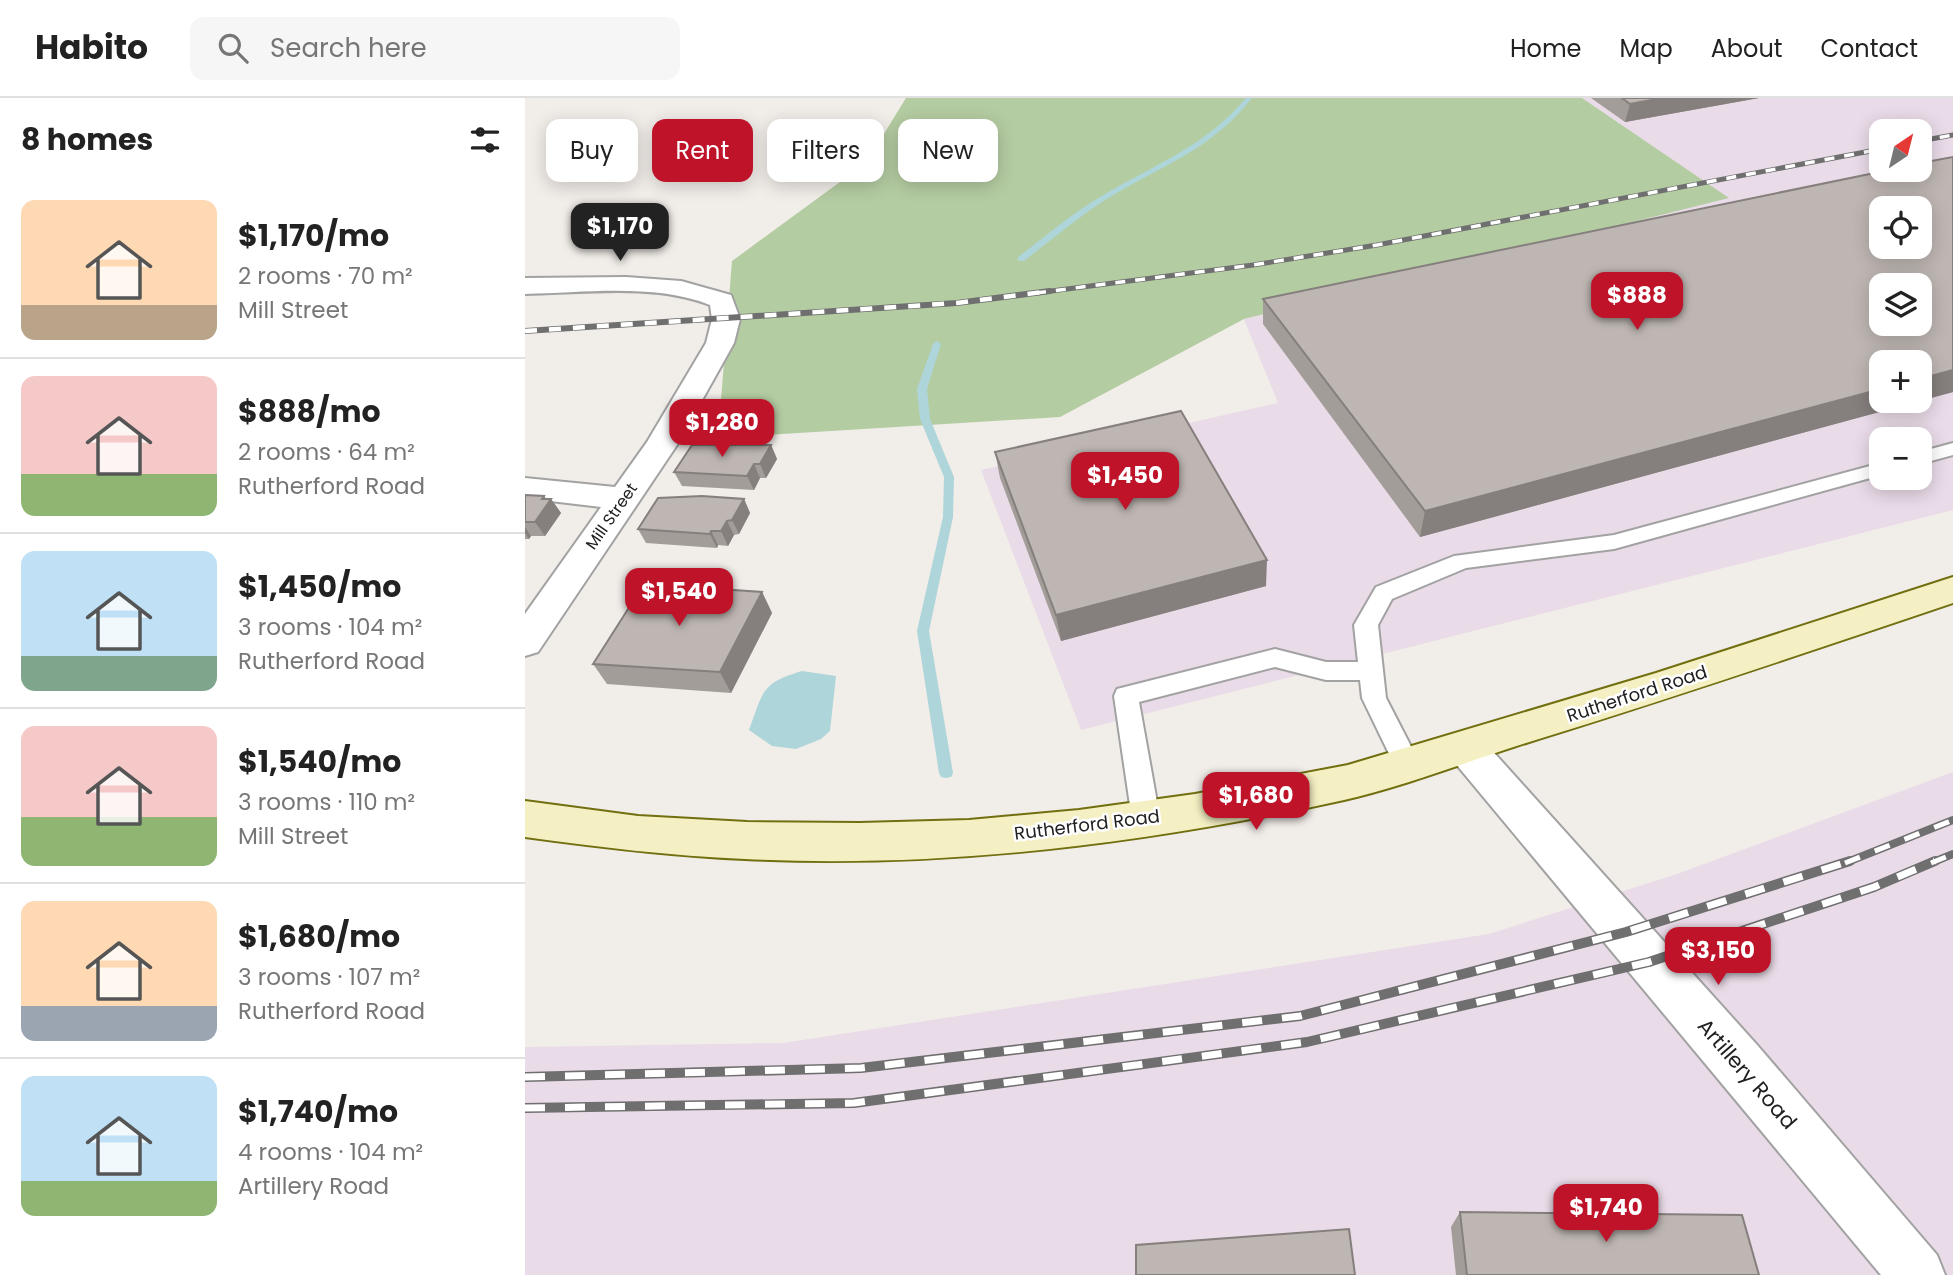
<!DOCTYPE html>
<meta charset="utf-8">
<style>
:root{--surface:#fff;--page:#f6f6f6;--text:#222;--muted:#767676;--line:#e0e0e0;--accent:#bf132a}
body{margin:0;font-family:Poppins,sans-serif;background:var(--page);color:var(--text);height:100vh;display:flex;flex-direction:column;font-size:26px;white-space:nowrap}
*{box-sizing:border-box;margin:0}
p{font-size:23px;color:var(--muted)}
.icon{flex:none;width:38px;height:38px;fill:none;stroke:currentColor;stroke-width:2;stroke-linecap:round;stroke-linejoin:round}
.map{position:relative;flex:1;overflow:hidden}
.details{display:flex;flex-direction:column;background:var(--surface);width:525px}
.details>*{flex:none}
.hud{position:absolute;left:21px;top:21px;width:665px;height:63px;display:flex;gap:14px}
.needle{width:46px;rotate:35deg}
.fabs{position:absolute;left:1344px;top:21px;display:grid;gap:14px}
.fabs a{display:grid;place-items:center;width:63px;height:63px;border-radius:14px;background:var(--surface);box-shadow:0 4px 18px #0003;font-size:35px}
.price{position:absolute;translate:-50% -60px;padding:0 16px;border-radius:14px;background:var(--accent);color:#fff;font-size:23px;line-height:46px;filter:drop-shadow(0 2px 4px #0008)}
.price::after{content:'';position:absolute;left:50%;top:42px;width:21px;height:16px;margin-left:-10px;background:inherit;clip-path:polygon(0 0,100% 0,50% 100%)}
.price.active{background:#222;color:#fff}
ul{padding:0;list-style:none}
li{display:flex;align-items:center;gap:21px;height:175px;padding:0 21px}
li+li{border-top:2px solid var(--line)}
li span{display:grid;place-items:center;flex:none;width:196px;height:140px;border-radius:14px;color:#555}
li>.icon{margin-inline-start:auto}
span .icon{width:84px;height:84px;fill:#fffc;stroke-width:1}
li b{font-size:30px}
h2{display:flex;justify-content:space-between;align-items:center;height:84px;padding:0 21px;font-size:30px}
.tag{padding:0 24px;border-radius:14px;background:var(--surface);box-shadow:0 4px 18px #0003;font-size:24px;line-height:63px}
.tag.active{background:var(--accent);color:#fff}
header{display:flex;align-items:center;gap:42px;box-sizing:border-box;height:98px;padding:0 35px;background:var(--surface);border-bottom:2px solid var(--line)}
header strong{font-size:33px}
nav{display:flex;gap:38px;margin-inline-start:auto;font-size:24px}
.search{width:490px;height:63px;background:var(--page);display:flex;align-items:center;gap:18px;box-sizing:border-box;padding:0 24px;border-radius:14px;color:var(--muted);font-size:26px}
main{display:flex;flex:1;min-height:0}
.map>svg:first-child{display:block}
.industrial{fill:#e9dbe8;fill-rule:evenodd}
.forest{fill:#b4cca2}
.water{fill:#aed5da}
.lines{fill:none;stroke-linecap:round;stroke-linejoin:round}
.stream{fill:#aed5da;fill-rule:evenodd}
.lane-casing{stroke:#a2a2a2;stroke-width:4}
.street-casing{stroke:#a2a2a2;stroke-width:4}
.secondary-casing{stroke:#716f10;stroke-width:4}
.lane{fill:#fff;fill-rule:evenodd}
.street{fill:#fff;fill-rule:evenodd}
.secondary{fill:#f4f0c3;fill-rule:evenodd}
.rail-far3-casing{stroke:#6f6f6f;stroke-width:5}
.rail-far2-casing{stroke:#6f6f6f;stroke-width:6}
.rail-far1-casing{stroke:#6f6f6f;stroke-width:8}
.rail-casing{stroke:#6f6f6f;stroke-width:10}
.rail-far3{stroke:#fff;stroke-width:3.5;stroke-dasharray:10;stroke-linecap:butt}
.rail-far2{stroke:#fff;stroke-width:4.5;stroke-dasharray:12;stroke-linecap:butt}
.rail-far1{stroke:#fff;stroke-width:5;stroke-dasharray:16;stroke-linecap:butt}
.rail{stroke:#fff;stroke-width:7;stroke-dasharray:20;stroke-linecap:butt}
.wall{fill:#a39d99}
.shaded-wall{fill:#857f7d}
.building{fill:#beb6b2;stroke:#857f7d;stroke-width:2;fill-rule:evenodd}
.labels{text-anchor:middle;stroke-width:5;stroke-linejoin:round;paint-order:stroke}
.far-street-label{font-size:16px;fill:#212121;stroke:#fff}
.street-label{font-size:18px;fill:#212121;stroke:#fff}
.near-street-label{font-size:21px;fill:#212121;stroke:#fff}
</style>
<header>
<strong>Habito</strong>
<div class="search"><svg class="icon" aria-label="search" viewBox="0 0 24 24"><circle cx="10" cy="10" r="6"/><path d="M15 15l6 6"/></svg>Search here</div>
<nav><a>Home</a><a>Map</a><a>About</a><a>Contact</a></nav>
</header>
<main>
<section class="details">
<h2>8 homes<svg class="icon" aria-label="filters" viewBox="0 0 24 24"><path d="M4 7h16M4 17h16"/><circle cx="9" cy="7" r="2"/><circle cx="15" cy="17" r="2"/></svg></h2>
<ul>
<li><span style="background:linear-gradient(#ffd9b3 75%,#b9a48a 0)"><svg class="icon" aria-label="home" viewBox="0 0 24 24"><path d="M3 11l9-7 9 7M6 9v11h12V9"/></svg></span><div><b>$1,170/mo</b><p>2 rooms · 70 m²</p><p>Mill Street</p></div></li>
<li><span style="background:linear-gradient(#f6c9c9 70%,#8fb573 0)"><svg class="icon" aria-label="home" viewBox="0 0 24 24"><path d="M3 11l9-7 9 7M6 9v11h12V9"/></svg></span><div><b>$888/mo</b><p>2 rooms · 64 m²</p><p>Rutherford Road</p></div></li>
<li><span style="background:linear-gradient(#bfe0f5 75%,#7fa58c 0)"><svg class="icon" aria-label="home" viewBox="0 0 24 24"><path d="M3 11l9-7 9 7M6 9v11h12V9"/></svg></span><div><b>$1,450/mo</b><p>3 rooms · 104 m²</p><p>Rutherford Road</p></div></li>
<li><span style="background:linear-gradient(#f6c9c9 65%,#8fb573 0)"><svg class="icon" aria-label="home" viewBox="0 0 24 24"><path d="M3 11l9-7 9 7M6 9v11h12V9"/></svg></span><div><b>$1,540/mo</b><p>3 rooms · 110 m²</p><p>Mill Street</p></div></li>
<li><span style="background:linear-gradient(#ffd9b3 75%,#9aa5b1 0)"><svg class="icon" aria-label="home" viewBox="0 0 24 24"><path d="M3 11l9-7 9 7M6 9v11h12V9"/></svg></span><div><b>$1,680/mo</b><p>3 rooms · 107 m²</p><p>Rutherford Road</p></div></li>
<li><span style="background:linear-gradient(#bfe0f5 75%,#8fb573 0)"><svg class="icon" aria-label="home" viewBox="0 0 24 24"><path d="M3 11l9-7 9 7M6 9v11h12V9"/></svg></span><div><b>$1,740/mo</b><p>4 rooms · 104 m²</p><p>Artillery Road</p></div></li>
</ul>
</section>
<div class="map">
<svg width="1428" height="1177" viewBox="0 0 1428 1177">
<rect width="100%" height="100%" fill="#f1ede9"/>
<g class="industrial">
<path d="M1057,0H1428V412L556,632L456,372L753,305L719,221L1203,100ZM1356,33H1395V72H1356ZM1356,110H1395V149H1356ZM1356,187H1395V226H1356ZM1356,264H1395V303H1356ZM1356,341H1395V380H1356Z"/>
<path d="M1428,674V1177H0V949L258,945L964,836L1152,776Z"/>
</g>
<path class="forest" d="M381,0H1057L1204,100L719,221L535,319L193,340L207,163L341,65Z"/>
<path class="water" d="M277,573L311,578L305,633L296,641L271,651L247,648L224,632C238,594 236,585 277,573Z"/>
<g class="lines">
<g class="stream">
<path d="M721,0H727C685,54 632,69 577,104C550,122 525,143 499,163H493V159C520,139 546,116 575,99C628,67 680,49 721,0Z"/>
<path d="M412,243L416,246L402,291L405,321L429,379L428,419L404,533L428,675L426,679L421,680L416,679L414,675L392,533L418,419L419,379L395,321L392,291L408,246Z"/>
</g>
<defs>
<g id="lane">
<path d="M1428,345V357L1395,366V354Z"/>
<path d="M1356,365V377L1089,451L941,470L867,501L853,527L861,600L895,666L891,673L882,677L873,673L869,666L837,600L835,582H801L750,569L614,604L635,721L631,729L621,732L611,729L607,721L589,598L592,591L750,551L801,564H833L829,527L851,489L929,458L1089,437Z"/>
</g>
<g id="street">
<path d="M101,179L156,183L206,197L215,221L209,245L152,347L13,554L0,558V516L76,409L0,400V380L90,389L122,344L181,245L187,221L185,207C129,185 59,195 0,196V180Z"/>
<path d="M940,633L954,638L1233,948L1412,1157L1420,1177H1356L926,660L920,649L926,638Z"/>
</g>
<path id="secondary" d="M1428,479V505C1286,553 1144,601 1001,645C941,664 880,688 819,702C623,745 421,771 220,761C146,758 73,749 0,739V703L113,718L222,724L335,725L444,722L554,712L670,696L823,667L1131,575Z"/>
</defs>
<use href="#lane" class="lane-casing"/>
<use href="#street" class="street-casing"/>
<use href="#secondary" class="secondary-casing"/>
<use href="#lane" class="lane"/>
<use href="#street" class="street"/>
<use href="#secondary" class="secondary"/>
<defs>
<g id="rail-far3">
<path d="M1395,43L1428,37"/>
<path d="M511,195L728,167L852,147L1356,51"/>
</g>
<path id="rail-far2" d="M0,233L432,205L525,193"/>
<g id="rail-far1">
<path d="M1320,765L1428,722"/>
<path d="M1406,765L1428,756"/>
</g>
<g id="rail">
<path d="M0,979L336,970L775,918L1101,834L1325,763"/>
<path d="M0,1010L329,1005L782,944L1124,864L1349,789L1410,763"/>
</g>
</defs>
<use href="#rail-far3" class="rail-far3-casing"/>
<use href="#rail-far2" class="rail-far2-casing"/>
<use href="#rail-far1" class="rail-far1-casing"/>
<use href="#rail" class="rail-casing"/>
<use href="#rail-far3" class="rail-far3"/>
<use href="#rail-far2" class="rail-far2"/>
<use href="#rail-far1" class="rail-far1"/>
<use href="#rail" class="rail"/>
</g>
<g class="wall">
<path d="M1066,0H1234L1100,24Z"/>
<path d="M1428,59V294L895,439L738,226V201Z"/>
<path d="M246,347L252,361L241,380H235L229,392L157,388L149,374Z"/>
<path d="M470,354L741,488L536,543L475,380Z"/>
<path d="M0,397L19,398L21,401H26L36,415L20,438H6L4,441H0Z"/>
<path d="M219,401L225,415L214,436L209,437L203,448L193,447L192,450L121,445L113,431Z"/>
<path d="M237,494L247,515L206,595L82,586L68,566Z"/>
<path d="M935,1114L1234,1177H931L926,1129Z"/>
</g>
<g class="shaded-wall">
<path d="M1137,0H1234L1100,24L1105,6Z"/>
<path d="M1428,272V294L895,439L900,413L1356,291V303H1395V281Z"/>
<path d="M246,347L252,361L241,380L235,366Z"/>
<path d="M229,366L235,380L229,392L222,378Z"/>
<path d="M19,398L24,405L26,401L36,415L20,438L10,424L17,401Z"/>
<path d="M219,401L225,415L214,436L207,422Z"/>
<path d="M202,423L209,437L203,448L196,433Z"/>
<path d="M0,429L6,438L4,441L0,435Z"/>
<path d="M186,433L193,447L192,450L185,436Z"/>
<path d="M742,462L741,488L536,543L531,517Z"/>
<path d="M237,494L247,515L206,595L195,574Z"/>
</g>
<g class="building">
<path d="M1097,0H1137L1105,6Z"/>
<path d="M1428,59V272L1395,281V264H1356V291L900,413L738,201L1364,72H1395V65ZM1356,110H1395V149H1356ZM1356,187H1395V226H1356Z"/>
<path d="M656,313L742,462L531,517L470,354Z"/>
<path d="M167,347H246L235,366H229L222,378L149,374Z"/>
<path d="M0,397L19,398L17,401H26L10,424H0Z"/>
<path d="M177,398L219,401L207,422L202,423L196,433H186L185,436L113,431L133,400Z"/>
<path d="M119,486L237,494L195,574L68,566Z"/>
<path d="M935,1114L1217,1117L1234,1177H942Z"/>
<path d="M824,1131L830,1177H611V1147Z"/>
</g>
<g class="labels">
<g class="far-street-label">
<text transform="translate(86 418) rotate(-55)" y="6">Mill Street</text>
</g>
<g class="street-label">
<text transform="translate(1112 596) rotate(-18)" y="6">Rutherford Road</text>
<text transform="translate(562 727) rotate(-7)" y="6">Rutherford Road</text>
</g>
<g class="near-street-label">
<text transform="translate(1222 976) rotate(49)" y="7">Artillery Road</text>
</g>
</g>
</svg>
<div class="fabs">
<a><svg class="needle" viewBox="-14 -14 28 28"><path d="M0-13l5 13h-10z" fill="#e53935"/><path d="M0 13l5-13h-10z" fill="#767676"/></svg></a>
<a><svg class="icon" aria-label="locate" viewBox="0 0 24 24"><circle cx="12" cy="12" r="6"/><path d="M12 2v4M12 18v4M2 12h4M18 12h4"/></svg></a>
<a><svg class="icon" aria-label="layers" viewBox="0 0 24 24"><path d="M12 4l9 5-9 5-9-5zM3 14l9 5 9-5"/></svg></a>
<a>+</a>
<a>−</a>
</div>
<b class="price active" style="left:95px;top:165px">$1,170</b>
<b class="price" style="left:1112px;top:234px">$888</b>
<b class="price" style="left:197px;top:361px">$1,280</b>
<b class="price" style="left:600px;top:414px">$1,450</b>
<b class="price" style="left:154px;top:530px">$1,540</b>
<b class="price" style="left:731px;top:734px">$1,680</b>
<b class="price" style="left:1193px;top:889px">$3,150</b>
<b class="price" style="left:1081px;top:1146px">$1,740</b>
<div class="hud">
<a class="tag">Buy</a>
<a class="tag active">Rent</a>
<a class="tag">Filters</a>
<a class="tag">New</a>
</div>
</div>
</main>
